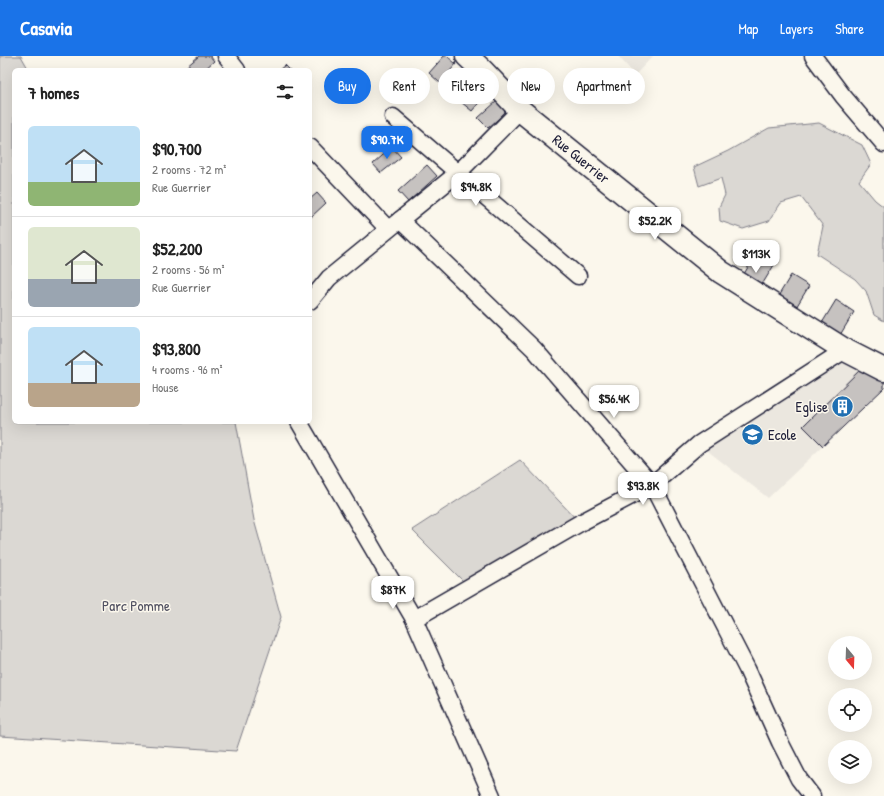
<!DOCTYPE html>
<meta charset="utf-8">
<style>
:root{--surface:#fff;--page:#f6f6f6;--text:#222;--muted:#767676;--line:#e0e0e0;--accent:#1a73e8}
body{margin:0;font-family:"Patrick Hand",sans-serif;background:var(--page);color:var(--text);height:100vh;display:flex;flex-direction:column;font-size:15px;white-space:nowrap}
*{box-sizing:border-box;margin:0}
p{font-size:13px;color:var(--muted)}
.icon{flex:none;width:22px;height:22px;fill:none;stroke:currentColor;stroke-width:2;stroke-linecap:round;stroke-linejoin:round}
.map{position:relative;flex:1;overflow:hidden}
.sheet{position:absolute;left:12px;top:12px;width:300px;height:356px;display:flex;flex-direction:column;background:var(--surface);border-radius:6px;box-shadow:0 4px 16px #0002}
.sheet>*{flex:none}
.hud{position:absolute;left:324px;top:12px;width:380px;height:36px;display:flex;gap:8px}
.needle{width:26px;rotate:161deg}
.controls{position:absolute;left:828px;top:580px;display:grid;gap:8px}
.controls a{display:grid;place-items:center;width:44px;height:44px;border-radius:50%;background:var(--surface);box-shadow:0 4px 16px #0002;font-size:20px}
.price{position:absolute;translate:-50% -34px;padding:0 9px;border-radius:8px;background:#fff;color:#222;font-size:13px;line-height:26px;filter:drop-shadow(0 1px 2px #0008)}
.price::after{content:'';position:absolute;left:50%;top:24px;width:12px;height:9px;margin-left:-6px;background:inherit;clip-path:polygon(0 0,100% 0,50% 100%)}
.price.active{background:var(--accent);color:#fff}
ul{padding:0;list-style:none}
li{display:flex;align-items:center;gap:12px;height:100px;padding:0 16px}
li+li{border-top:1px solid var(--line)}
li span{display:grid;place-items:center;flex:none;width:112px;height:80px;border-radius:6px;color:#555}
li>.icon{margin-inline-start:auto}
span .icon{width:48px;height:48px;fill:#fffc;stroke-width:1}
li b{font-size:17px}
h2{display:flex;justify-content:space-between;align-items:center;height:48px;padding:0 16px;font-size:17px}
.pill{padding:0 14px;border-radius:18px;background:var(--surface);box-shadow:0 4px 16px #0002;font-size:14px;line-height:36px}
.pill.active{background:var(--accent);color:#fff}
header{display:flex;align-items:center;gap:24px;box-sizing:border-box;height:56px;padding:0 20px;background:var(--accent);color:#fff}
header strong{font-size:19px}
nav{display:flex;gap:22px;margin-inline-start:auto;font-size:14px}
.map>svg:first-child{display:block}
.built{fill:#ebe7df}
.green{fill:#dbd8d3;stroke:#7e7d87}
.building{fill:#c6c2c0;stroke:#22223b}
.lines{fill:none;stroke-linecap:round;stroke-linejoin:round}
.street-casing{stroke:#22223b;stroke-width:19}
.secondary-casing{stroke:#22223b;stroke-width:25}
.street{stroke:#fbf7ec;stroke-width:16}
.secondary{stroke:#fbf7ec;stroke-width:22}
.labels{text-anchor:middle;stroke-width:3;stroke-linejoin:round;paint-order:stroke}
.street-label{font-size:15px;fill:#22223b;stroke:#fbf7ec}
.poi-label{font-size:15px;fill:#22223b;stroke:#fbf7ec;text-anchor:end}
.park-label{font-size:15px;fill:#505061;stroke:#fbf7ec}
</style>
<header>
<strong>Casavia</strong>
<nav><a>Map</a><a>Layers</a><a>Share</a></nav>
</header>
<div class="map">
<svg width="884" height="740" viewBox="0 0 884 740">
<rect width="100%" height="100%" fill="#fbf7ec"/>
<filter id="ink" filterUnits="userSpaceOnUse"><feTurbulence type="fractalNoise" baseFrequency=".025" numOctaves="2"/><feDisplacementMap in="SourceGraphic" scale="8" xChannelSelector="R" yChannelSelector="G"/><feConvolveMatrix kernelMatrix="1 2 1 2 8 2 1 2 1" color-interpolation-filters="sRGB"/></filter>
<g filter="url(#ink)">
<g class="built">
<path d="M618,0H653L635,19Z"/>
<path d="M845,294L884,332L768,442L699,388Z"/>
</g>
<g class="green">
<path d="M0,0H21L29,14H14V366H236L254,464L281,561L236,695L0,680Z"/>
<path d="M819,67L862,89L871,108L859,125L875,144L884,151V265L874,259L866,235L855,223L817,198L823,170L801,141L781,147L769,165L743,173L720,165L719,151L725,139L721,122L699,130L694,111L728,95L769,72Z"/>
<path d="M520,404L580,467L464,526L412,474Z"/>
</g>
<g class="building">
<path d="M199,0H210L214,5L204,14H189L186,11Z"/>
<path d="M444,0H447L456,8L440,27L429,17Z"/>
<path d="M285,9L290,14H279Z"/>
<path d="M461,14L472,23L456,42L445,33Z"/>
<path d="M477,27L488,36L472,55L461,46Z"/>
<path d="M497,45L506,56L488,72L478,62Z"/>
<path d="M392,91L401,101L381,117L373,108Z"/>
<path d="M427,109L437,120L408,146L398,135Z"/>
<path d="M317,137L326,147L310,162V143Z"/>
<path d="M756,198L774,209L757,237L739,226Z"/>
<path d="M791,219L809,230L792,258L774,247Z"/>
<path d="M836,244L854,256L837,284L819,272Z"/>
<path d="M869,305L884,314V332L823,390L803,370Z"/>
</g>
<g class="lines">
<defs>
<g id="street">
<path d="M226,0L237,14"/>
<path d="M813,0L843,40L884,88"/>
<path d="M520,54L458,117L400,164L534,293L652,429L747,613L780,686L799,723L812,740"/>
<path d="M393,61L578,220"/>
<path d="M310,91L388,173"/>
<path d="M310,245L329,222L400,164"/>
<path d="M299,366L414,563L492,740"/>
<path d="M414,563L580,467L652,429L699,388L845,294"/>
</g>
<g id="secondary">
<path id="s1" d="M467,0L483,15L520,54L721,216L845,294L884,314"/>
</g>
</defs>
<use href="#street" class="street-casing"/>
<use href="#secondary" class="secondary-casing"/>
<use href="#street" class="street"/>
<use href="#secondary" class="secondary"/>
</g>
</g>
<defs>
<symbol id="building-disc" viewBox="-11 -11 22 22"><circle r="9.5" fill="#1f6fb2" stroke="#fbf7ec"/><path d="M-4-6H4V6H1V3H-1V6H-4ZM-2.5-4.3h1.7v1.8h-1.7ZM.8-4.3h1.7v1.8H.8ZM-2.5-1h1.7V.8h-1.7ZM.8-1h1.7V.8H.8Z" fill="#fff"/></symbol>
<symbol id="school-disc" viewBox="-11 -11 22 22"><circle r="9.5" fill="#1f6fb2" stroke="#fbf7ec"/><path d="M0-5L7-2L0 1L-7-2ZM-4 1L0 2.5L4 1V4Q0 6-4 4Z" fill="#fff"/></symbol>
</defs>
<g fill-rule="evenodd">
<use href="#building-disc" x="830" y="338" width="25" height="25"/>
<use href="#school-disc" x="740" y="366" width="25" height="25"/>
</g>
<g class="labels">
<g class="street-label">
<text dy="5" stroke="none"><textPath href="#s1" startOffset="154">Rue Guerrier</textPath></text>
</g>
<g class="poi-label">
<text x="828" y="356">Eglise</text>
<text x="768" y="384" text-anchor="start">Ecole</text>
</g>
<g class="park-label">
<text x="136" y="555">Parc Pomme</text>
</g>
</g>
</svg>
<div class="controls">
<a><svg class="needle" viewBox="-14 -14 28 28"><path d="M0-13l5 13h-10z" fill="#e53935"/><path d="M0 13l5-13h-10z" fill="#767676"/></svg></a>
<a><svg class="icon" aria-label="locate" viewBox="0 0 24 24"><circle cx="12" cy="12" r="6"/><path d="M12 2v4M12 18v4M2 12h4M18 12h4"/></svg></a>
<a><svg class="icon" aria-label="layers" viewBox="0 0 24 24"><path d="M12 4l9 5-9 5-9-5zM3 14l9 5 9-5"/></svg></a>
</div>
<b class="price active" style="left:387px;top:104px">$90.7K</b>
<b class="price" style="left:476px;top:151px">$94.8K</b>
<b class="price" style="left:655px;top:185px">$52.2K</b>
<b class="price" style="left:756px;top:218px">$113K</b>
<b class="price" style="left:614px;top:363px">$56.4K</b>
<b class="price" style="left:643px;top:450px">$93.8K</b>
<b class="price" style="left:393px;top:554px">$87K</b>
<div class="hud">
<a class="pill active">Buy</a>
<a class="pill">Rent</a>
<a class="pill">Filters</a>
<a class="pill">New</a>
<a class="pill">Apartment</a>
</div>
<section class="sheet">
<h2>7 homes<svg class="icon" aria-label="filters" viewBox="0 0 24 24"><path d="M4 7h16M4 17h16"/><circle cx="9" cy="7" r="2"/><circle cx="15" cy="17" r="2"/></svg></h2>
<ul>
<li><span style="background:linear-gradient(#bfe0f5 70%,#8fb573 0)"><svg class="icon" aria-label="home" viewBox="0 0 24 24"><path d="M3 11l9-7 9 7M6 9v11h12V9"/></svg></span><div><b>$90,700</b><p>2 rooms · 72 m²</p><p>Rue Guerrier</p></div></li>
<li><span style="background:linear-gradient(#dfe7d0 65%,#9aa5b1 0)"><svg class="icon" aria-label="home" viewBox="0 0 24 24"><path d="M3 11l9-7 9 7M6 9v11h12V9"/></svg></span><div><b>$52,200</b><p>2 rooms · 56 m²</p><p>Rue Guerrier</p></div></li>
<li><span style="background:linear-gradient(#bfe0f5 70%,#b9a48a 0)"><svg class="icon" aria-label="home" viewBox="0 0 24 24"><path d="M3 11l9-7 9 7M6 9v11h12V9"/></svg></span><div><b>$93,800</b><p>4 rooms · 96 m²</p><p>House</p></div></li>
</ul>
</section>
</div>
